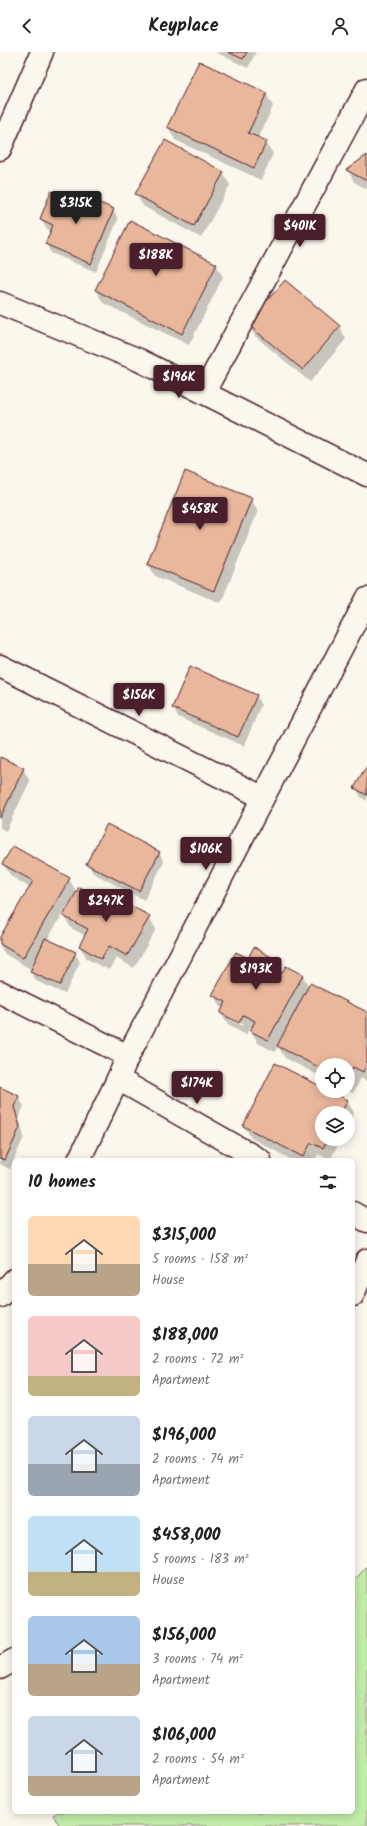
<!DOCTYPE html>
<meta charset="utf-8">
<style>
:root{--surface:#fff;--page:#f6f6f6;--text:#202124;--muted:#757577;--accent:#4a1f2b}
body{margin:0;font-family:Kalam,sans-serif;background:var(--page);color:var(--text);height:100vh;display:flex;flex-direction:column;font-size:15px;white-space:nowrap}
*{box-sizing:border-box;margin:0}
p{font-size:13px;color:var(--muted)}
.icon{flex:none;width:22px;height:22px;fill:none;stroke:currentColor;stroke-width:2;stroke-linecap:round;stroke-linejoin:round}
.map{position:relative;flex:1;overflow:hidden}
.panel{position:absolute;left:12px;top:1106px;width:343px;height:656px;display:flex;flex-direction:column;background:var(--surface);border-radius:6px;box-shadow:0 2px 10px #0003}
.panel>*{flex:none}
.fabs{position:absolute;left:315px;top:1006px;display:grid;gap:8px}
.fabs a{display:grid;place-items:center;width:40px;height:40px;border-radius:50%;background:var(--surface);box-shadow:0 2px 10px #0003;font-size:20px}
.price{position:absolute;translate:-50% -34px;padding:0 9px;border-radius:4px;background:var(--accent);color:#fff;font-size:13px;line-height:26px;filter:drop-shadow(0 1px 2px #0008)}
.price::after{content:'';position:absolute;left:50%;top:24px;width:12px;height:9px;margin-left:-6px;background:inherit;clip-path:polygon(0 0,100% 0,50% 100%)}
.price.active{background:#222;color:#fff}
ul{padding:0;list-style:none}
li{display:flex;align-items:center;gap:12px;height:100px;padding:0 16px}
li span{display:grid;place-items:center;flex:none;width:112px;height:80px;border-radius:6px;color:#555}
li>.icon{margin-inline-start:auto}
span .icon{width:48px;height:48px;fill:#fffc;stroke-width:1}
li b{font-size:17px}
h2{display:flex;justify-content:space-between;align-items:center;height:48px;padding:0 16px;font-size:17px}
header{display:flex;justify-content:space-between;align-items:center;height:52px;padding:0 16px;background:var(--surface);font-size:18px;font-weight:800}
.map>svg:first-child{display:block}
.green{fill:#c1eca9;stroke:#86866a}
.shadow{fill:#0003;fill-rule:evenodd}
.building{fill:#e9b79b;stroke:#4a1f2b}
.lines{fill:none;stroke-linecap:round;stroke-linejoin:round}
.minor-casing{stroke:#4a1f2b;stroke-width:25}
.minor{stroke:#fbf7ec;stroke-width:22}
</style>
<header><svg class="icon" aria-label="back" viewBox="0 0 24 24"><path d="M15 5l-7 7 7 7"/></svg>Keyplace<svg class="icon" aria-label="person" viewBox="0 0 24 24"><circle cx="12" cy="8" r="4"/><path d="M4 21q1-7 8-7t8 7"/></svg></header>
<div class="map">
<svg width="367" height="1774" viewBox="0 0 367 1774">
<rect width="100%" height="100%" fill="#fbf7ec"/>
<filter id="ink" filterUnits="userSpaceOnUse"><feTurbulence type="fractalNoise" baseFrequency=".025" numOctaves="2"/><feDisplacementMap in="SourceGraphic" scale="8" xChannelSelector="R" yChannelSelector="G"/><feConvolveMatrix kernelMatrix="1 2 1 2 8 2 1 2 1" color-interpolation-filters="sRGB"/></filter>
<g filter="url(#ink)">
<path class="green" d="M367,1514V1774H60L53,1763L58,1760H353V1530Z"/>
<g class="shadow">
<path d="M215,0H256L248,16Z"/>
<path d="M266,42L273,54L258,87L266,90L273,102L261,128L175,88L168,75Z"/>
<path d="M367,105V137L354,130L348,118Z"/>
<path d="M223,121L230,133L201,186L143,154L136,142Z"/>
<path d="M78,151L113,158L118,167L96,220L51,201L46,192L51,179L46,176L41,167Z"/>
<path d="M216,212L223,225L189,293L103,251L96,238Z"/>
<path d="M248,272L339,274L346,287L310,330L255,284Z"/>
<path d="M251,447L258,459L221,551L155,524L148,512Z"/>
<path d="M256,644L261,653L244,694L178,665L173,656Z"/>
<path d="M0,706L23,717L30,729L6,779L0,776Z"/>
<path d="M367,716V749L361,745L356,736Z"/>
<path d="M159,800L164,810L144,848L93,821L88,812Z"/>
<path d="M3,812L69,827L77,841L149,865L156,877L134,916L116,906L109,918L87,907L80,894L86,884L71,876L64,864L76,842L75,841L47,888L75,901L80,910L65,942L36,929L31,920L32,918L5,902L0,894V887L30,836L11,824Z"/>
<path d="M273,906L280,919L279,920L282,922L286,915L303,924L309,935L367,961V1030L361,1026L353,1041L348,1039V1013H322V1025L285,1006L278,994L275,1000L258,991L251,979L253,976L250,975L246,983L228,973L221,961L224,957L220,955L213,942L248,908ZM230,965L244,973L243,974L230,968Z"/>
<path d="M0,1036L18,1045L24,1054L19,1065L24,1085L10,1117L0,1112Z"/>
<path d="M322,1036V1039H328L347,1049L354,1061L348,1073V1061H322V1087H341L330,1108L318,1102L315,1108H292L251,1086L244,1074Z"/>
</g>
<g class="building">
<path d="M228,0H247L243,7Z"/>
<path d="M199,9L267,41L248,81L267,89L254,116L167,75Z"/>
<path d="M165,88L224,120L194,174L135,142Z"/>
<path d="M367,103V129L346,118Z"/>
<path d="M51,139L77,150L81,143L114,157L91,212L45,192L53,173L40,167Z"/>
<path d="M130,168L217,212L182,282L95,238Z"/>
<path d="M285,228L340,274L303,318L247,272Z"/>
<path d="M185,419L252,446L214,539L147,512Z"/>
<path d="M190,614L257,643L238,685L172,656Z"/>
<path d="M0,705L24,716L0,766Z"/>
<path d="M367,714V743L354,736Z"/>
<path d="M107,772L160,800L139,839L86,812Z"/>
<path d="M13,794L70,826L23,906L0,892V885L33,829L2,812Z"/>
<path d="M79,835L108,851L112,844L150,864L127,904L109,894L101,907L79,894L88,877L63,864Z"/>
<path d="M45,886L76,900L60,933L30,920Z"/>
<path d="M254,895L273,906L269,914L282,921L286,914L303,923L268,988L250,979L255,969L243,963L239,971L220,961L226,950L212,943L236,900L248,906Z"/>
<path d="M310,931L367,960V1012L363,1020L353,1015L348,1026V1013H322V1017L277,994Z"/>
<path d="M275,1011L322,1035V1039H330L348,1048L341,1061H322V1087H328L323,1096L311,1091L303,1105L243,1074Z"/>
<path d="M0,1035L19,1044L14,1055L20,1075L5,1108L0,1106Z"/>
</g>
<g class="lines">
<defs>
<g id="minor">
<path d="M0,97L42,0"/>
<path d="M0,251L139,308L367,423"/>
<path d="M204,340L367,37"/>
<path d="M0,614L262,745"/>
<path d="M0,940L128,1004"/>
<path d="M118,1027L260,1108"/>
<path d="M79,1108L118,1027L128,1004L367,547"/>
<path d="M353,1161L367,1169"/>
<path d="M353,1243L367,1208"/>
<path d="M0,1244L14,1228"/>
<path d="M0,1616L14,1608"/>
</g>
</defs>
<use href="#minor" class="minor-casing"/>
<use href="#minor" class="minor"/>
</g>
</g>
</svg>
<div class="fabs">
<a><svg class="icon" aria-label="locate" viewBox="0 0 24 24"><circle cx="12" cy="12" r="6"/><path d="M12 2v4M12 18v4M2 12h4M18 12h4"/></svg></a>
<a><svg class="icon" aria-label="layers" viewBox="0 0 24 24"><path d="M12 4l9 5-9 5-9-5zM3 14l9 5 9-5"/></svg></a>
</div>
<b class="price active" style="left:76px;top:173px">$315K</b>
<b class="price" style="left:300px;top:196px">$401K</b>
<b class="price" style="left:156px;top:225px">$188K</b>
<b class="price" style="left:179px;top:347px">$196K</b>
<b class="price" style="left:200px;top:479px">$458K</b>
<b class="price" style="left:139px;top:665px">$156K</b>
<b class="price" style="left:206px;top:819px">$106K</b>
<b class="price" style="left:106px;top:871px">$247K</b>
<b class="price" style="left:256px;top:939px">$193K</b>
<b class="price" style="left:197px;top:1053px">$174K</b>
<section class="panel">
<h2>10 homes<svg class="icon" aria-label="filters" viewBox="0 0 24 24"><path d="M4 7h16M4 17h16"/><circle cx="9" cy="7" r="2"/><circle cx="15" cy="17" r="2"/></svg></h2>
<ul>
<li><span style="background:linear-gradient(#ffd9b3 60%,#b9a48a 0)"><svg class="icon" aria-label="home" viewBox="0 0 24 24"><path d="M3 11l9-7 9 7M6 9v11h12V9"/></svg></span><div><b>$315,000</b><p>5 rooms · 158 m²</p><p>House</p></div></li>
<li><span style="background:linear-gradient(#f6c9c9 75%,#c2b280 0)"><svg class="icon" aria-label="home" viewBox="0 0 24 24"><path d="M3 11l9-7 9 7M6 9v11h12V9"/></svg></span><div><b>$188,000</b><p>2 rooms · 72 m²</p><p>Apartment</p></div></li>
<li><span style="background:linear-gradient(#c9d6e8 60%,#9aa5b1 0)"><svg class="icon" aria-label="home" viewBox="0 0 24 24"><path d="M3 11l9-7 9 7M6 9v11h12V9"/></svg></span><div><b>$196,000</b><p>2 rooms · 74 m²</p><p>Apartment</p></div></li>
<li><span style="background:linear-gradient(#bfe0f5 70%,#c2b280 0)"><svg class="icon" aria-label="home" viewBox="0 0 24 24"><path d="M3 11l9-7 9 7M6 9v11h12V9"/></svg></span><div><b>$458,000</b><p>5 rooms · 183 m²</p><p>House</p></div></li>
<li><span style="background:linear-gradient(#a9c7e8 60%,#b9a48a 0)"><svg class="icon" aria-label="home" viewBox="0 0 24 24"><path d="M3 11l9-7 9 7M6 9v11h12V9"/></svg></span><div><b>$156,000</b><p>3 rooms · 74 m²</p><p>Apartment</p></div></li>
<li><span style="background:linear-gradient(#c9d6e8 75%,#b9a48a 0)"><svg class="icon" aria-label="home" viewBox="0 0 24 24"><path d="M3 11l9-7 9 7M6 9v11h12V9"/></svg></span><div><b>$106,000</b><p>2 rooms · 54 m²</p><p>Apartment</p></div></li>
</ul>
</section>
</div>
